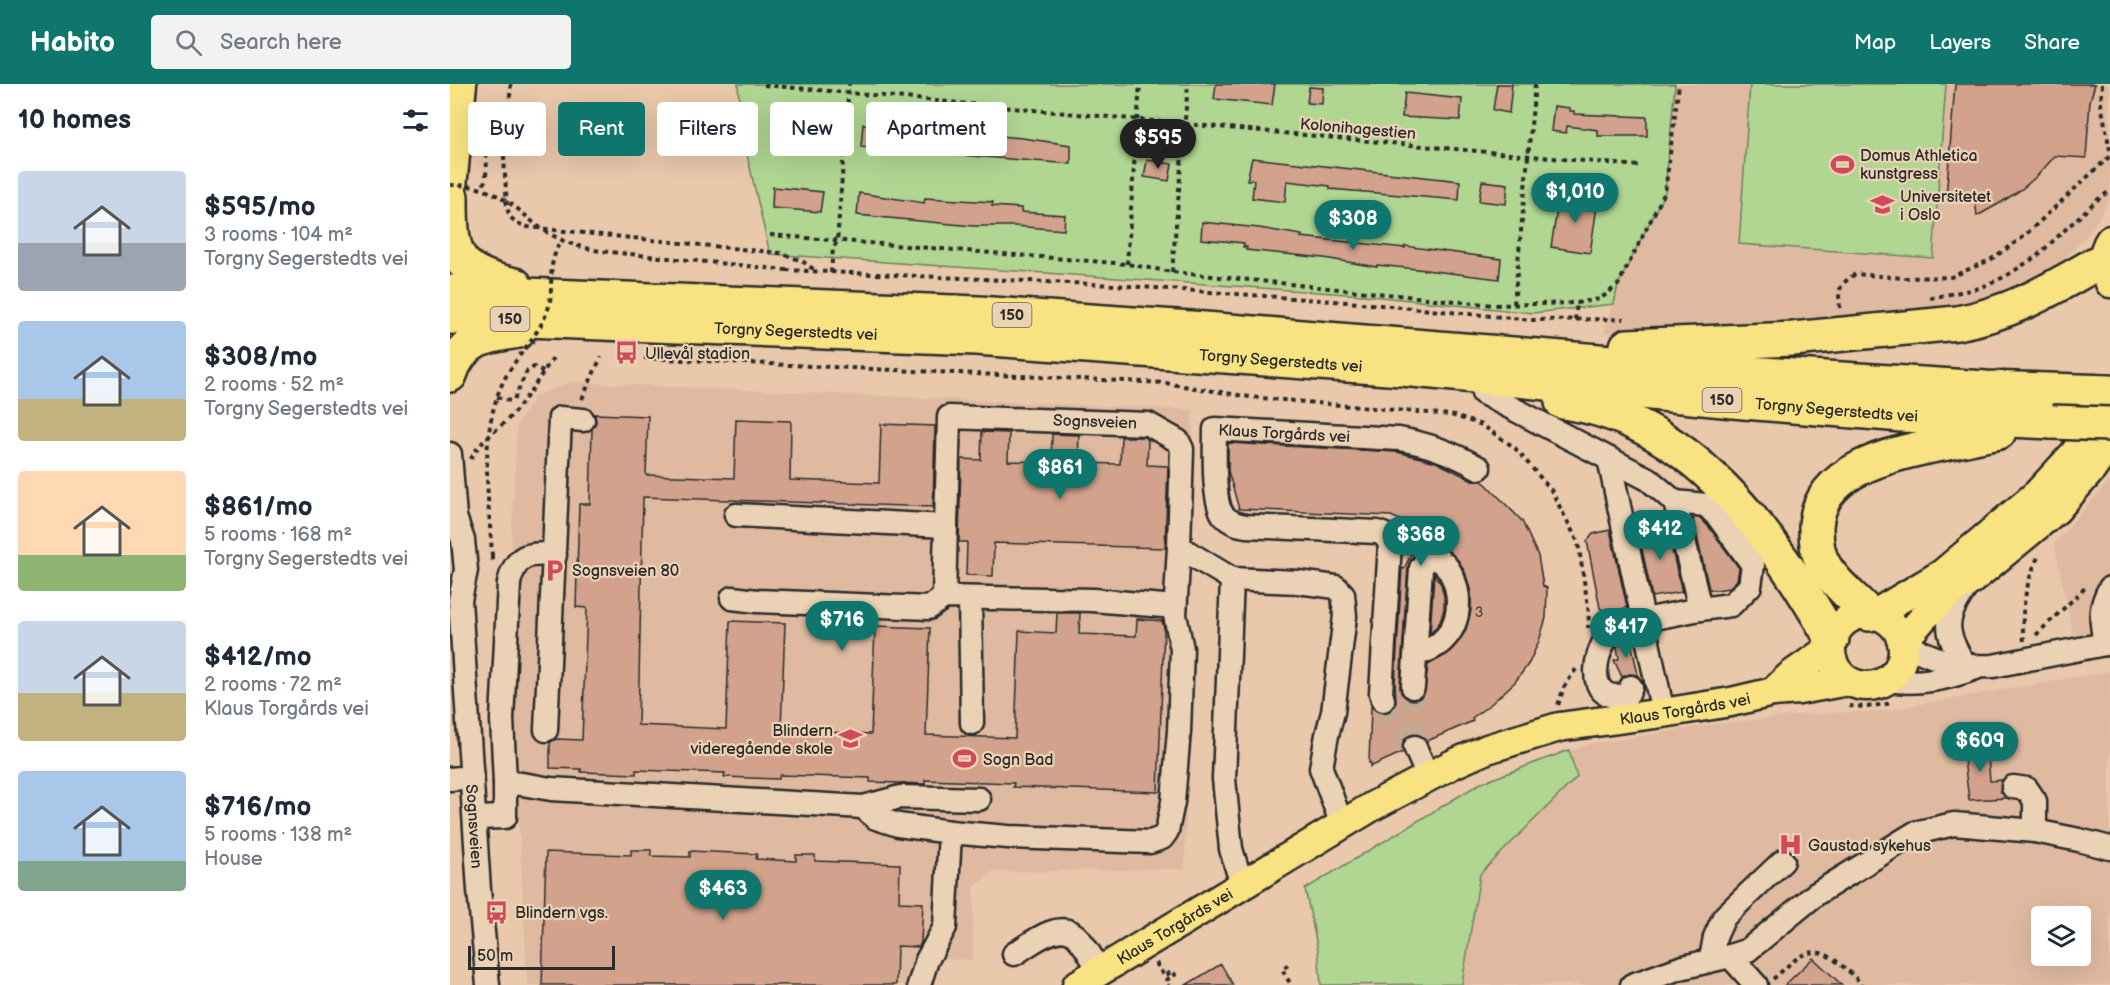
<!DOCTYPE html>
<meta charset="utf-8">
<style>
:root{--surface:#fff;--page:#f2f2f3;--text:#1f2937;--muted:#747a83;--accent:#0f766e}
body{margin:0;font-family:"Balsamiq Sans",sans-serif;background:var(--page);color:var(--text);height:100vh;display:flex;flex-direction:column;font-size:22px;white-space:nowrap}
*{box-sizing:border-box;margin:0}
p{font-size:20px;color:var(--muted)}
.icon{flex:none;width:33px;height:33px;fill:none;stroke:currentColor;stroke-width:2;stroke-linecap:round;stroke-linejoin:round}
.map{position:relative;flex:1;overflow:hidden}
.panel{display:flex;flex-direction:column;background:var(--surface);width:450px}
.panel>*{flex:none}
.hud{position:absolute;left:18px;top:18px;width:570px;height:54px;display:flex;gap:12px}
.fabs{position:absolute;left:1581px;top:822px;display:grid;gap:12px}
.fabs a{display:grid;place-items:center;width:60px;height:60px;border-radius:6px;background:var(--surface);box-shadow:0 6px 24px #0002;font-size:30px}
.scale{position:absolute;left:18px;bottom:15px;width:147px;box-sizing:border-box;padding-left:6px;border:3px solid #2b2b2b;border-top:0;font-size:16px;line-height:21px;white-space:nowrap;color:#2b2b2b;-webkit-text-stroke:4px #ecd2b4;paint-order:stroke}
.price{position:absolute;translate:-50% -51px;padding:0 14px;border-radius:21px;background:var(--accent);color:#fff;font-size:20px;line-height:39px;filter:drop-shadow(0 2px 3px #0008)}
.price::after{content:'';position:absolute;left:50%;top:36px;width:18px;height:14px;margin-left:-9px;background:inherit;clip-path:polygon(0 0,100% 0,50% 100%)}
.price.active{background:#222;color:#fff}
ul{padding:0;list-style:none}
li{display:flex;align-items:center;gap:18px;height:150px;padding:0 18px}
li span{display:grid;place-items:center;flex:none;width:168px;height:120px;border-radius:6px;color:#555}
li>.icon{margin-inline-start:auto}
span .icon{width:72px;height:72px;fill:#fffc;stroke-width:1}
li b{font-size:26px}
h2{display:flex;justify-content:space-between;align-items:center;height:72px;padding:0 18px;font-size:26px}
.chip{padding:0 21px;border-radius:6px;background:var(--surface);box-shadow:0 6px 24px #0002;font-size:21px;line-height:54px}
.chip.active{background:var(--accent);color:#fff}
header{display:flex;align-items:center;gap:36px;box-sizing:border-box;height:84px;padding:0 30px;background:var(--accent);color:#fff}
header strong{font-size:28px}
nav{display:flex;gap:33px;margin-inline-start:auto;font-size:21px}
.search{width:420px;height:54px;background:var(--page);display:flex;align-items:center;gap:15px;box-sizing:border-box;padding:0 21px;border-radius:6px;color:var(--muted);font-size:22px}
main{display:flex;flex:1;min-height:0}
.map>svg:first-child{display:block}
.built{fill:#dfbaa1;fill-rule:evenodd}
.green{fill:#b0d692;stroke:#6e805e;stroke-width:1.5}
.building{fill:#d2a28d;stroke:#2b2b2b;stroke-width:1.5}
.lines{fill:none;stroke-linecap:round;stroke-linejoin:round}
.minor-tunnel{stroke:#c4a992;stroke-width:22;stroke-dasharray:22 11;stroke-linecap:butt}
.minor-casing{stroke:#2b2b2b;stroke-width:27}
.major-casing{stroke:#2b2b2b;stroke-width:33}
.highway-casing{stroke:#2b2b2b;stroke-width:38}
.path{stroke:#2b2b2b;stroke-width:4;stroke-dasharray:4.5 4.5;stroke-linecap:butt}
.minor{stroke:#ecd2b4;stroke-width:22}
.major{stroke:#f8e281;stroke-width:28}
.highway{stroke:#f8e281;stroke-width:33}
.highway-bridge-casing{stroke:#2b2b2b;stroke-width:38;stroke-linecap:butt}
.path-bridge{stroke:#2b2b2b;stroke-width:4;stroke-dasharray:4.5 4.5;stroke-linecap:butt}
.highway-bridge{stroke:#f8e281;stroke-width:33}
.labels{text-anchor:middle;stroke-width:4.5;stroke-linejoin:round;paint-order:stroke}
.number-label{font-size:14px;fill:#554944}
.shield{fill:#ecd2b4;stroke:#655d54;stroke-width:1.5}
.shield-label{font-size:15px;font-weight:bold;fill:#2b2b2b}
.street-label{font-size:16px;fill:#2b2b2b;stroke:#ecd2b4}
.poi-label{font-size:16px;fill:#2b2b2b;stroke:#ecd2b4;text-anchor:start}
</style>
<header>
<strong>Habito</strong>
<div class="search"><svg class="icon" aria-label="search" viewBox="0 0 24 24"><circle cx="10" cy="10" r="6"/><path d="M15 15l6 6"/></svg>Search here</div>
<nav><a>Map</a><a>Layers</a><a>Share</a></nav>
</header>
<main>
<section class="panel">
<h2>10 homes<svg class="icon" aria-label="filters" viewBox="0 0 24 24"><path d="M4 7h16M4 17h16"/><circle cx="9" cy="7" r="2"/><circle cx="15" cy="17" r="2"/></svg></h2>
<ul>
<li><span style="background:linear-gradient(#c9d6e8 60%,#9aa5b1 0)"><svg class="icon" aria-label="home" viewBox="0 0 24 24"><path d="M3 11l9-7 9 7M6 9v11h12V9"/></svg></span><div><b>$595/mo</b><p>3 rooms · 104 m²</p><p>Torgny Segerstedts vei</p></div></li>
<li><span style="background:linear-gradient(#a9c7e8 65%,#c2b280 0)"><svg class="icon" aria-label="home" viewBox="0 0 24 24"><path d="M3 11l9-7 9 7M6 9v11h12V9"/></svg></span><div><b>$308/mo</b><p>2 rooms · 52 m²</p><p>Torgny Segerstedts vei</p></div></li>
<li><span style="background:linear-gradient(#ffd9b3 70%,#8fb573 0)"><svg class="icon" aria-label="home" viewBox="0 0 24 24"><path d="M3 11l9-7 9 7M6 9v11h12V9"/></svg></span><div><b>$861/mo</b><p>5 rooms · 168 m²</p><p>Torgny Segerstedts vei</p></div></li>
<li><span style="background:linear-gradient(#c9d6e8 60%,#c2b280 0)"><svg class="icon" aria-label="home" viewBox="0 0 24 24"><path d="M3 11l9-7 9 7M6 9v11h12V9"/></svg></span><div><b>$412/mo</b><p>2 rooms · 72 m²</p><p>Klaus Torgårds vei</p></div></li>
<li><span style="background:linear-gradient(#a9c7e8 75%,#7fa58c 0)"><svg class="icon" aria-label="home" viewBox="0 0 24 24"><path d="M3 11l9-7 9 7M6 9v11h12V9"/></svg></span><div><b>$716/mo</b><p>5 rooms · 138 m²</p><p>House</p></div></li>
</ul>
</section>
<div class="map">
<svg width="1660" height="901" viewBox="0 0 1660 901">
<rect width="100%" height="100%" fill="#eac8ac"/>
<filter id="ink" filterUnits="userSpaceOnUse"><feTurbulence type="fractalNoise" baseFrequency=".0167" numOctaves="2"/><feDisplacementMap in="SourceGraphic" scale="12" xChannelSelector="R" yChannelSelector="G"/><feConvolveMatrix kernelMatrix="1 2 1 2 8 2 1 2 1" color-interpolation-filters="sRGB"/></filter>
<g filter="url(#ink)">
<g class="built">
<path d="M1225,0H1660V115L1640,148L1610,180L1575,202L1547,212L1477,228L1338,245L1154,249L1168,201L1215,108Z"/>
<path d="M121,298L743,326L735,785L542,788L524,803L523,876L485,875L484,901H79L77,895L58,525L67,341L85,312Z"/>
<path d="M1660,396V547L1624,554L1604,459Z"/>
<path d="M1660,587V901H951L1054,690L1140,660L1259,641L1356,630L1432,627ZM1592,832H1630V872H1592Z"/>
</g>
<g class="green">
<path d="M288,0H1225L1215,108L1168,201L1164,220L1083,229L912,211L320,170L291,45Z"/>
<path d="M1300,0H1496L1483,174L1289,160Z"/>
<path d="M1119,666L1127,693L1030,790L1012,900L871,901L868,866L855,805L1029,700Z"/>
</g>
<g class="building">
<path d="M766,0H825L822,21L764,15Z"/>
<path d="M1047,0H1062L1059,29L1043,26Z"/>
<path d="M1505,0H1645L1640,17L1636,74L1605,72L1588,91L1572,105L1552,118L1527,132L1525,116L1496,114Z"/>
<path d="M859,3L873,4L872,20L857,19Z"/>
<path d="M955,9L1012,15L1010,36L952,33Z"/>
<path d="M1104,22L1120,24V27H1124V30L1197,33V52H1148V46L1117,42L1116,49L1101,47Z"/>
<path d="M329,32L378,41L380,43L378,59L324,53Z"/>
<path d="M413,40L572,54L621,61V80L411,63Z"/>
<path d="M802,74L1010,97L1009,116L880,105V102L837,97L835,118L802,114L804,96H797Z"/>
<path d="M697,76L722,80L719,97L694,93Z"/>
<path d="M1032,97L1058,100L1056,120L1029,117Z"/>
<path d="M323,103L373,108L370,128L322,124Z"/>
<path d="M1091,104L1107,106L1105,126L1089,125Z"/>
<path d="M409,109L474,119L475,114L543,118L542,122L571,124V128L615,131L614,146L564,142H523L407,131Z"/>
<path d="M1109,113L1148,116L1140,169L1101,163Z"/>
<path d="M752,138L809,144L852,151L851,153L955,164V162L1051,175L1049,195L967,185L927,181V183L874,174L796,166L797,163H793L794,159L751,155Z"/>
<path d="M145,330L198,332L196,391L284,394L286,335L341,337L340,396L429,399L431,340L485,342L483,423L193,413L188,641L276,645L280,537L335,539L331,646L421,650L425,542L480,544L476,651L565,654L569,547L606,549L607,529H630L629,550L686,552L687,535L712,537L714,544L708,708L563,703L564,699L475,696V700L420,698V694L330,691L329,695L274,693L275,689L186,686V690L131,688V685L100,684V658L106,655L132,656L137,524L126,523L129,420H140L142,345L146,338Z"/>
<path d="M532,348L559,349L558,377L601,378L602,350L629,351L628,379L670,380L671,353H694L698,356L697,381L718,382L715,464L544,459L543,492L516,491L517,458H509L511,375L531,376Z"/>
<path d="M778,359L947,368L986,378L1022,396L1032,397L1036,400L1072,437L1088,472L1093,502L1097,504L1096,534L1089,557L1079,579L1065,598L1042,619L1022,634L1023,637L977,657L973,653L967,650L959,651L954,655L952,661L953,668L920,683L921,679H919L921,622L929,629H936L942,626L946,619L945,598L952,484L954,485L961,470L968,468L961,475L958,483L950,602L951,609L956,614L962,616L969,615L974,610L978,581L998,570L1015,548L1021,527V507L1015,488L1008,476L996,465L988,462L973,464L975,455L972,447L967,443H958L950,436L941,432L789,425L778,387Z"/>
<path d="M1245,434H1250L1259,443L1289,484L1287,496L1279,504L1266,506L1259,505L1243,435Z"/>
<path d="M1216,441L1232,508L1202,513L1188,446Z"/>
<path d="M1160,446L1177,523L1168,527H1154L1150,524L1137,457L1143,450Z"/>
<path d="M984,490L991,500L994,512V525L990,538L980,550Z"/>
<path d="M1180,553L1188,591L1180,590L1172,593L1164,576L1169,575L1167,563L1175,554Z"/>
<path d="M1537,658L1540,697L1552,696L1550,707L1557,714L1519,716L1512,660Z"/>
<path d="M181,766H201V772L240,773V767L307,770L306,775L346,777V771H365V777L450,780L449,818L473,819L471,858L469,863L447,862L446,901H92L96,768L181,771Z"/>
<path d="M1363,874L1392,901H1335Z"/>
<path d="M771,880L783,901H736Z"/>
</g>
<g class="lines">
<g class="minor-tunnel">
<path d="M963,603L965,663"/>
<path d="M933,616L944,641L965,663"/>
</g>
<defs>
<g id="minor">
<path d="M1033,309L1198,395L1225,418L1250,525"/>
<path id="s1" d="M0,370L5,433L13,456L16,486L10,516L29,806L38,901"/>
<path d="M1159,375L1213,629"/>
<path d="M286,431L495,442"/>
<path d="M940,459L962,456"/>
<path d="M729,463L782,495L848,498L886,503L893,510L895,532L883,628L877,651L871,684L892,741"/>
<path d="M782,495L774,695L781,765L792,801"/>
<path d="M282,514L307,517L479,524L494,513L643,516L725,523"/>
<path d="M520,514L522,639"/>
<path d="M1655,560C1651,537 1648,525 1660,504"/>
<path d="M1453,561C1469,566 1483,574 1499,578C1513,582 1528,583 1543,582L1660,559"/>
<path d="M1515,581C1493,547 1494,534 1517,502"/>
<path d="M1437,596C1469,601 1496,595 1526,584"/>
<path d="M963,603L964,588L971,484C990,448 1032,524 990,559C983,565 973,568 965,571"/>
<path d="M1181,603L1178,610C1129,624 1145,554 1169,541L1250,525L1281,521L1300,502L1303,481L1269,434L1256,421L1225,418"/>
<path id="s2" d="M933,616L931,609L940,459L933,450L927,448L796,442C789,441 781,439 775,433C762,423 765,363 765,345L949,355C979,360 1003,369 1029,384"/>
<path d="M96,646L110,334L133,336"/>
<path d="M965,663L978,693"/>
<path d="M0,695L22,693"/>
<path d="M55,699L72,700L101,705L413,723L450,713L529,715"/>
<path d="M1563,703L1577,705L1585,717V747"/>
<path d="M413,723L426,734L448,741L500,748L558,753L700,758L712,754L717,747L723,718L729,647L732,565L725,531L729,463L732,365L728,357L698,340L499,333L494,513"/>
<path d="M25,734L55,733V699L52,635L59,499C66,470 77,469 105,471"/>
<path d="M564,870C579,861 608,836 625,851C634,858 643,877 650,887"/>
<path d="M1280,872L1306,901"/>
<path d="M1261,875L1265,853L1274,833L1333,777"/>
<path d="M469,901L477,876L495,843L500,748"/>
<path d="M1182,901L1230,884L1280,872L1298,866L1366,810L1465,749L1504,740L1585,747L1629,756L1660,764"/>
</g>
<g id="major">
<path d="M1,113L12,0"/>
<path d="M1660,156C1651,169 1654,185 1660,199"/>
<circle cx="1417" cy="566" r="36"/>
<path d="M1423,531L1492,490L1587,410L1624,370L1645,341L1655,322"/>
<path d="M1452,558L1474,533L1503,506L1520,497L1606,426L1642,385L1660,359"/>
<path d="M1323,608L1340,592L1380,564"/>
<path id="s3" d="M627,901L923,722L1003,680L1037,665L1109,643L1213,629L1281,618L1323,608L1349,606L1398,597"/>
</g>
<g id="highway">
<path d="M1,113C1,170 3,188 65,201"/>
<path d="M0,208L528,229L755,245L1297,289L1536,304L1660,308"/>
<path id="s4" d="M0,233L526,254L952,285L1294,318L1452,331L1602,338"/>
<path d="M1177,262L1343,255L1507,239C1564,229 1605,203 1654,175"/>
<path d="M0,291C11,255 36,252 69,247"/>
<path d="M1112,318C1241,334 1322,451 1382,555"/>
<path d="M1419,530C1405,515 1386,501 1375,483C1367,471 1366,457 1366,443C1368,386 1441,370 1486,361C1507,357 1528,352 1549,348"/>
</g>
</defs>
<use href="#minor" class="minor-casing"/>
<use href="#major" class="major-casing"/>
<use href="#highway" class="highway-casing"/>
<g class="path">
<path d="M61,0L54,74L57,124L60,133L67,139L78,143L143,150L330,169L352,177L366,187"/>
<path d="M1652,0L1651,20L1660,66"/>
<path d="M314,1L1189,82"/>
<path d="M32,52C37,74 39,83 33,104"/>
<path d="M320,151L677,180L722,188L1044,221L1127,219L1150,215L1168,201L1215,108L1229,0"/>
<path d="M677,180L690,0"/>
<path d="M336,186L664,201L910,219L1082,236L1174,235"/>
<path d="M722,188L738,0"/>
<path d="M381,189L383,164L387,158L399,0"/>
<path d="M1480,214L1530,204L1556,192L1587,172L1647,116L1660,107"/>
<path d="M1064,220L1085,0"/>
<path d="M1390,224C1388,205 1388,202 1405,190L1453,194L1501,193L1540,176L1572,154L1660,72"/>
<path d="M1125,236L1127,219"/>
<path d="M194,274L715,299L800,313L1001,331L1032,341L1065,364L1101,406L1128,458L1139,529L1138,544"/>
<path d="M47,313L60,317L64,315L77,287L84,283L93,288"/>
<path d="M132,315L151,273"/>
<path d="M21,375C30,356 46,348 60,333C77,315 90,292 105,271"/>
<path d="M42,472V481"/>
<path d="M1586,551L1637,502"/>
<path d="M1574,557C1570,528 1576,498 1589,471"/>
<path d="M1108,621L1114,603L1126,585"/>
<path d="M1399,622L1417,623L1442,619"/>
<path d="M706,879L714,892L723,887L725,891L716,896L719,901"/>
<path d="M838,881L832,885L841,901"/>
<path d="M1323,895C1348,873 1361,855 1391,881C1398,887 1407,893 1411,901"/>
</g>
<use href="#minor" class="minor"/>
<use href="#major" class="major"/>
<use href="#highway" class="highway"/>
<defs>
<path id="highway-bridge" d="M1602,338L1660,340"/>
</defs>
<use href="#highway-bridge" class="highway-bridge-casing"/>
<g class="path-bridge">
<path d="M0,101C22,100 43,107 61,120C73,128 82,139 94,146C111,158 129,163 150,167L336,186"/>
<path d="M42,472C39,414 28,352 53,298C65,273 87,254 97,228C103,213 100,198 102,182C103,173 107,165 110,156"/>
</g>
<use href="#highway-bridge" class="highway-bridge"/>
</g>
</g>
<defs>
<symbol id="stadium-bare" viewBox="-9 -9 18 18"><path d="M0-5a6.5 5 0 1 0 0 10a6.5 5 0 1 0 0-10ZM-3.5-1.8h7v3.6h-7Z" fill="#d1495b" stroke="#ecd2b4" stroke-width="2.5" paint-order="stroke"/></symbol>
<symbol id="university-bare" viewBox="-9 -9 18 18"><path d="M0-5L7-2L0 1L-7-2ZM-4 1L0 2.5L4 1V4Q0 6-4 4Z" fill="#d1495b" stroke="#ecd2b4" stroke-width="2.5" paint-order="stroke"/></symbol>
<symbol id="bus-bare" viewBox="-9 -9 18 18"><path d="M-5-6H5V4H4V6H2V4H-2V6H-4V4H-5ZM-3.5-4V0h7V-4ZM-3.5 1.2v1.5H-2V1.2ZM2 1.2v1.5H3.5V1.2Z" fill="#d1495b" stroke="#ecd2b4" stroke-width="2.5" paint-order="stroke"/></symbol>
<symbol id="parking-bare" viewBox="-9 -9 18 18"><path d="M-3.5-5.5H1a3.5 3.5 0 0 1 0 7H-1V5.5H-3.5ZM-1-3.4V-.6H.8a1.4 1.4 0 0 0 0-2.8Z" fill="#d1495b" stroke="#ecd2b4" stroke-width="2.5" paint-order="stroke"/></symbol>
<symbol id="school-bare" viewBox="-9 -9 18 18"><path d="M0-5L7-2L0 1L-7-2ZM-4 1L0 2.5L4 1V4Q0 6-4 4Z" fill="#d1495b" stroke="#ecd2b4" stroke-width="2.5" paint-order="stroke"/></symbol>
<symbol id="hospital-bare" viewBox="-9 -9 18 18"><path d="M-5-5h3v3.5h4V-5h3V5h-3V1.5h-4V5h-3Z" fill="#d1495b" stroke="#ecd2b4" stroke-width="2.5" paint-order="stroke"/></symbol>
</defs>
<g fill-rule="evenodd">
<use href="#stadium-bare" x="1376" y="64" width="33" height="33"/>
<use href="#university-bare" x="1416" y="104" width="33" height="33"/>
<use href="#bus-bare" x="160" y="252" width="33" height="33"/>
<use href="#parking-bare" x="88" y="470" width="33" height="33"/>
<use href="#school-bare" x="384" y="638" width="33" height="33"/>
<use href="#stadium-bare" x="498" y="658" width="33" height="33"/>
<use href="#hospital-bare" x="1324" y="744" width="33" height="33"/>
<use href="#bus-bare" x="30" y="812" width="33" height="33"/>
</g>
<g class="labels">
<g class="number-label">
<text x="1029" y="533">3</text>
</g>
<g class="shield">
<rect x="542.5" y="219" width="39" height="24" rx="4.5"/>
<rect x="40.5" y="223" width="39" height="24" rx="4.5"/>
<rect x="1252.5" y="304" width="39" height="24" rx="4.5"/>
</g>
<g class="shield-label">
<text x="562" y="236">150</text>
<text x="60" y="240">150</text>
<text x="1272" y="321">150</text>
</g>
<g class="street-label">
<text transform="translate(908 44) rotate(5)" y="6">Kolonihagestien</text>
<text dy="6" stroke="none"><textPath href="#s4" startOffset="346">Torgny Segerstedts vei</textPath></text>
<text dy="6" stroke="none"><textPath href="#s4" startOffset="832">Torgny Segerstedts vei</textPath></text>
<text dy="6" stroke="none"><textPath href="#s4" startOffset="1390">Torgny Segerstedts vei</textPath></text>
<text transform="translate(645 337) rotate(2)" y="6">Sognsveien</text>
<text dy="6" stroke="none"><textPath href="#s2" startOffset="489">Klaus Torgårds vei</textPath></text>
<text dy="6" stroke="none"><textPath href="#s3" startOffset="676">Klaus Torgårds vei</textPath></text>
<text dy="6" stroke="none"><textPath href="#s1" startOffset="375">Sognsveien</textPath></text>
<text dy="6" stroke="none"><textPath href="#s3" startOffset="114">Klaus Torgårds vei</textPath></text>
</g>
<g class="poi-label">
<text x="1410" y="77">Domus Athletica<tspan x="1410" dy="18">kunstgress</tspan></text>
<text x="1450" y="118">Universitetet<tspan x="1450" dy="18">i Oslo</tspan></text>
<text x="195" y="275">Ullevål stadion</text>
<text x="122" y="492">Sognsveien 80</text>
<text x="383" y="652" text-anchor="end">Blindern<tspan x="383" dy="18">videregående skole</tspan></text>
<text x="533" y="681">Sogn Bad</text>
<text x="1358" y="767">Gaustad sykehus</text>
<text x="65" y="834">Blindern vgs.</text>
</g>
</g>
</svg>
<div class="fabs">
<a><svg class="icon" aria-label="layers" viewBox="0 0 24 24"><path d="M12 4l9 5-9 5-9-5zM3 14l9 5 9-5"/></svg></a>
</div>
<div class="scale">50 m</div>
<b class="price active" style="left:708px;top:86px">$595</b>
<b class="price" style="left:1125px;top:140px">$1,010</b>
<b class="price" style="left:903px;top:167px">$308</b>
<b class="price" style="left:610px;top:416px">$861</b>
<b class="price" style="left:1210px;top:477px">$412</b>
<b class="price" style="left:971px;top:483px">$368</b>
<b class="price" style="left:392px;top:568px">$716</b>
<b class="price" style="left:1176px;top:575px">$417</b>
<b class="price" style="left:1530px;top:689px">$609</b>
<b class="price" style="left:273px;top:837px">$463</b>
<div class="hud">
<a class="chip">Buy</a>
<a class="chip active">Rent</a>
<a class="chip">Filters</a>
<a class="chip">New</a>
<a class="chip">Apartment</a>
</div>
</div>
</main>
